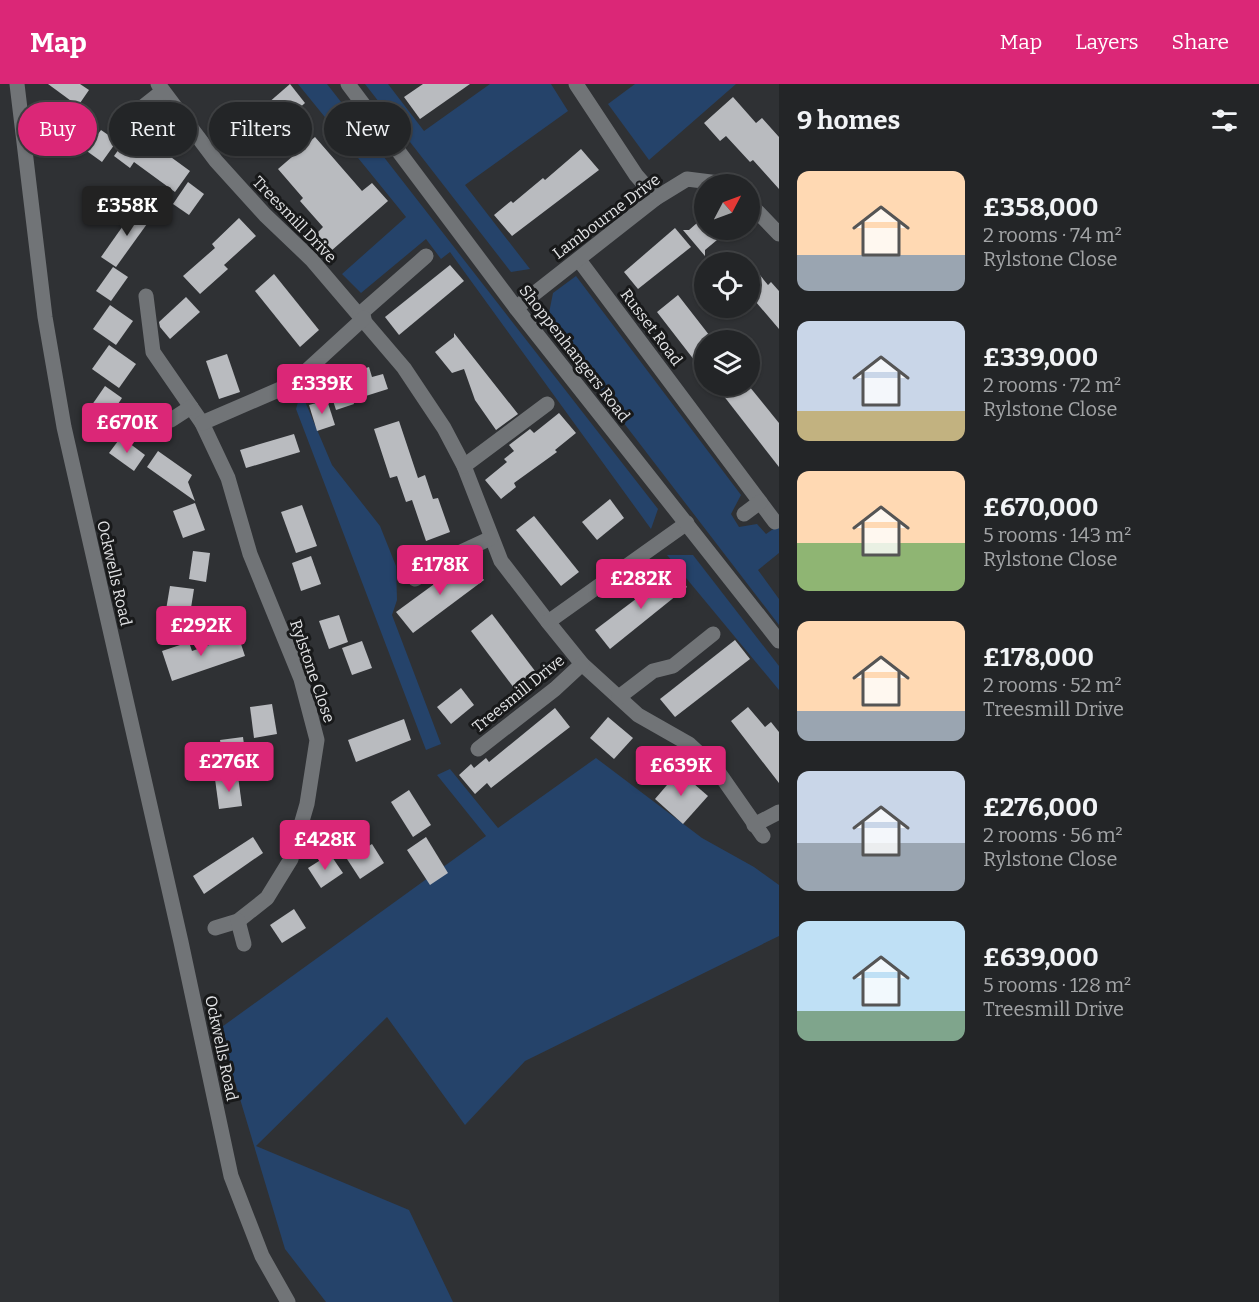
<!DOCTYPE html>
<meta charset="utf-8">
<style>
:root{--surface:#232527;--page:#2b2d2f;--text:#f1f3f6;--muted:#a3a5a7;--line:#404244;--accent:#db2777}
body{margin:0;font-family:Bitter,serif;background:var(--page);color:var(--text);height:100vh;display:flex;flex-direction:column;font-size:22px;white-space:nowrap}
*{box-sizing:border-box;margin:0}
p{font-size:20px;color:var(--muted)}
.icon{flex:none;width:33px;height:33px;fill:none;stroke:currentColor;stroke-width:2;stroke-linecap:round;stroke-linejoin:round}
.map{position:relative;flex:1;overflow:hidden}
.panel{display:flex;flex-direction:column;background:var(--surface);width:480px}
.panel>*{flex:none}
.top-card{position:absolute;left:18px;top:18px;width:570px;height:54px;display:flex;gap:12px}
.needle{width:39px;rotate:49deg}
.buttons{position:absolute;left:694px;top:90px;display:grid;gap:12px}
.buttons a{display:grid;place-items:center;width:66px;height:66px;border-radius:50%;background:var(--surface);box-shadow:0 2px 4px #0004,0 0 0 2px var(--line);font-size:30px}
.price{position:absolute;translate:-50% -51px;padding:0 14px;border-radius:6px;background:var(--accent);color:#fff;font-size:20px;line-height:39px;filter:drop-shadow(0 2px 3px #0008)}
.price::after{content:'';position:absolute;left:50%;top:36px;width:18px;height:14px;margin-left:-9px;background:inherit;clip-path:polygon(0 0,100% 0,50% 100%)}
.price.selected{background:#222;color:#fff}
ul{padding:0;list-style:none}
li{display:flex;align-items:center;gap:18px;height:150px;padding:0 18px}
li span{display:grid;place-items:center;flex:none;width:168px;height:120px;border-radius:12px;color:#555}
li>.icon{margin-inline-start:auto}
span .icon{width:72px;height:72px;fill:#fffc;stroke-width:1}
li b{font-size:26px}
h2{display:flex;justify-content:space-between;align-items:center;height:72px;padding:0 18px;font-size:26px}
.chip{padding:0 21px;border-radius:27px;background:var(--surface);box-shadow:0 2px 4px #0004,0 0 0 2px var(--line);font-size:21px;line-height:54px}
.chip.selected{background:var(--accent);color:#fff}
header{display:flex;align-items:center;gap:36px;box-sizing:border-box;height:84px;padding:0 30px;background:var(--accent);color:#fff}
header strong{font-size:28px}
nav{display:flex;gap:33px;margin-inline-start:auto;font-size:21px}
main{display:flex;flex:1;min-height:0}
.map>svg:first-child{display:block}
.green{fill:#25436a}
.building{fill:#b9bbbf}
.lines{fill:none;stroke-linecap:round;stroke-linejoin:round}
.street{stroke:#717477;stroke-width:15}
.secondary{stroke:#717477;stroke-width:15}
.labels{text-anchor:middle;stroke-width:6;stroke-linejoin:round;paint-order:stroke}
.street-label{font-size:16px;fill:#e3e4e6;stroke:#18191a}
</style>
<header>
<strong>Map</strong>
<nav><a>Map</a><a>Layers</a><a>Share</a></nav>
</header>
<main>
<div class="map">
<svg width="779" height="1218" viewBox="0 0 779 1218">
<rect width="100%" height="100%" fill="#2f3134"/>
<g class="green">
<path d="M298,0H327L658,425L651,445L450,168L441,175L426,155L361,209L342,190L406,133Z"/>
<path d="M365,0H388L424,47L490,0H551L568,27L465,101L530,185L511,188Z"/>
<path d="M635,0H736L649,76L608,20Z"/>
<path d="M576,192L741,411L731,430L739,443L757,440L766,450L779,441V469L758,486L779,515V541L547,239L553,209Z"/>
<path d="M301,308L332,381L380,442L396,482L397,516L392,531L441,660L426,666L296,325Z"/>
<path d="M667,471H693L779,582V606Z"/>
<path d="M596,674L702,754L754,783L779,801V852L525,977L465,1041L387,933L256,1062L409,1126L453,1218H326L285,1165L219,945L486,752L437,691L450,685L498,744Z"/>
</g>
<g class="building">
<path d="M48,0H80L89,6L78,22Z"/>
<path d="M290,0L305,19L245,71L229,53Z"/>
<path d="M423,0H470L420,35L404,13Z"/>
<path d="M733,13L756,39L762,34L779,53V105L753,76L750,78L726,52L720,57L704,39Z"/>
<path d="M64,26L98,50L101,46L117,57L102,78L77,60L74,65L49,47Z"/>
<path d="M129,51L149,65L153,60L190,87L175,108L134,78L130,84L114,72Z"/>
<path d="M315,53L362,107L372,99L388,117L331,167L316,150L323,143L300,117L303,114L278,85Z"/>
<path d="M581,65L599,86L512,152L494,131L511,117L513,119L543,94L545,96Z"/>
<path d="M188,98L204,110L189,131L173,120Z"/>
<path d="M137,122L152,133L116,183L101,173Z"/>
<path d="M705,132V146H729L705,166V172L683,146H689Z"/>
<path d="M239,134L256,152L224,181L228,185L200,210L183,192L215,164L212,160Z"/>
<path d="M675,144L691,163L638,205L624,188Z"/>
<path d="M750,179L768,201L771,198L779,207V245L750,211Z"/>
<path d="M450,181L464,197L399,251L385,233Z"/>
<path d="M113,183L128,193L111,217L96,207Z"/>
<path d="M274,190L319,246L300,263L255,207Z"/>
<path d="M678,211L713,256H705V290L657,228Z"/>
<path d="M186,213L200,228L170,255L160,243L159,238Z"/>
<path d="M110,221L133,237L116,261L93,245Z"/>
<path d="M454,249L518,330L496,346L475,316L464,285L452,289L435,268L454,253Z"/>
<path d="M109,261L136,280L119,304L92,285Z"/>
<path d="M227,270L240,308L219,315L206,277Z"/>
<path d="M369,283L372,293L383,290L388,305L353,316L354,320L336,326L328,301L352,293L351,289Z"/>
<path d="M105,302L122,314L102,344L85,331Z"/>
<path d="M716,302H749L779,339V383Z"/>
<path d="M327,316L335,341L317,347L309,321Z"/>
<path d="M559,329L576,349L555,366L557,368L514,399L516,403L501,415L485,396L507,378L504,375L514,367L509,361L530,345L534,349Z"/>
<path d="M399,337L418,394L425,391L433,415L438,414L450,448L426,457L412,416L406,418L397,392L390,394L374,345Z"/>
<path d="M294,350L300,368L246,384L240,366Z"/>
<path d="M121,353L145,371L134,387L109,369Z"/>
<path d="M158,367L192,391L188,398L195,417L147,383Z"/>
<path d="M610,415L624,434L597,456L582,438Z"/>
<path d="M195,419L205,446L183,454L173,427Z"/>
<path d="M302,421L317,462L296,469L281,428Z"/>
<path d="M534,432L579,488L561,502L516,446Z"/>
<path d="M193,467L210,469L206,498L189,495Z"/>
<path d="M311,472L321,500L301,507L292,479Z"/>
<path d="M467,476L484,496L413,549L396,528Z"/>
<path d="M674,486L687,503L610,565L595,546Z"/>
<path d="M170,502L194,505L190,530L166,526Z"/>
<path d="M492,530L535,587L514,604L471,547Z"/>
<path d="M339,531L348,558L329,565L319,537Z"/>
<path d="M238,551L245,572L172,597L162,567L189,558L192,567Z"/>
<path d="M735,556L750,575L675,633L660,615Z"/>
<path d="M362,557L372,584L352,591L342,564Z"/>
<path d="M461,604L474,621L451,640L437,623Z"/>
<path d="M272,620L277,650L254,654L250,623Z"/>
<path d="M748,623L765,643L771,638L779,648V699L731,637Z"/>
<path d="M555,624L570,643L491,704L487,699L475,710L459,691L471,680L474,684L486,674L489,678Z"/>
<path d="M608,633L633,654L614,675L590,654Z"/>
<path d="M404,635L411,656L356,678L348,656Z"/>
<path d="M243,653L247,683L225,687L220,656Z"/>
<path d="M679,687L708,712L683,740L655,715Z"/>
<path d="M238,692L242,722L219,725L215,695Z"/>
<path d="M409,706L431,741L413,753L391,718Z"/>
<path d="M253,753L263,769L204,810L193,792Z"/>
<path d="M426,753L448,789L430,801L407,766Z"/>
<path d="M372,760L384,779L360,795L347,775Z"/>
<path d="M330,770L343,789L321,804L308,784Z"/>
<path d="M294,825L306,844L282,859L270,841Z"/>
</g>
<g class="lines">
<g class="street">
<path d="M17,0L45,233L64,343L181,858L231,1092L262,1172L288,1218"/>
<path d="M158,0L216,77L265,131L311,175L404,284L444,344L464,382L501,477L548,538L582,580L638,631L689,660L717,686L763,752"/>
<path d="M576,0L636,91L656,114"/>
<path d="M139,26L163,7"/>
<path d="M750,120L779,150"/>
<path d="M579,176L775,438"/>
<path d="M146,212L153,268L202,339L228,394L250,470L301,595L317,656L307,720L291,775L267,814L238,837L215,844"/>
<path d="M516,224L656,114L687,95L727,100"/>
<path d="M360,230L426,172"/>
<path d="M171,336L191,323"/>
<path d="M202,339L292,300L364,234"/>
<path d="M464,382L547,320"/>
<path d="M744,430L760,418"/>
<path d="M415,495L463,467L491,454"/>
<path d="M548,538L687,439"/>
<path d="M619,613L653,587L673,582L713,550"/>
<path d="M478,665L555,605L582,580"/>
<path d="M754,741L779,728"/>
<path d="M238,837L244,860"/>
</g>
<path class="secondary" d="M348,0L516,224L779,557"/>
</g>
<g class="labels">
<g class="street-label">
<text transform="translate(606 132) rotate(-37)" y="6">Lambourne Drive</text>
<text transform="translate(295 135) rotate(46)" y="6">Treesmill Drive</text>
<text transform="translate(652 243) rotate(53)" y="6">Russet Road</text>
<text transform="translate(575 269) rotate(52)" y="6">Shoppenhangers Road</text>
<text transform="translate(115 489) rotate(77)" y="6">Ockwells Road</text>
<text transform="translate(313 587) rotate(71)" y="6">Rylstone Close</text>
<text transform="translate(518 609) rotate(-39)" y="6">Treesmill Drive</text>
<text transform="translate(222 964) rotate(78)" y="6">Ockwells Road</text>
</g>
</g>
</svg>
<div class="buttons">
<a><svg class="needle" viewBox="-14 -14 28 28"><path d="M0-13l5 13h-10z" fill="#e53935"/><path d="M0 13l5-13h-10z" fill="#a3a5a7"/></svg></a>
<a><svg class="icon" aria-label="locate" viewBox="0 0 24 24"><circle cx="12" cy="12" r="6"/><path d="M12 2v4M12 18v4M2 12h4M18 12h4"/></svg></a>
<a><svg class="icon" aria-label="layers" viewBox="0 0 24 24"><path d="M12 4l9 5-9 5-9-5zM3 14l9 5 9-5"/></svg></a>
</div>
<b class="price selected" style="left:127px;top:153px">£358K</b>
<b class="price" style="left:322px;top:331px">£339K</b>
<b class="price" style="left:127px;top:370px">£670K</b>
<b class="price" style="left:440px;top:512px">£178K</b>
<b class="price" style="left:641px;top:526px">£282K</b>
<b class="price" style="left:201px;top:573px">£292K</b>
<b class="price" style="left:229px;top:709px">£276K</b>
<b class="price" style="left:681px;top:713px">£639K</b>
<b class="price" style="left:325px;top:787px">£428K</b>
<div class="top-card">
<a class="chip selected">Buy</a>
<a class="chip">Rent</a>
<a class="chip">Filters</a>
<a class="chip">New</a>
</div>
</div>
<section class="panel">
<h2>9 homes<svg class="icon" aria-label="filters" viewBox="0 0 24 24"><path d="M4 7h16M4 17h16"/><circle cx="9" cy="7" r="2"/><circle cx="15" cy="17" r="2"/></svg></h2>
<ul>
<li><span style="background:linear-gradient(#ffd9b3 70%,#9aa5b1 0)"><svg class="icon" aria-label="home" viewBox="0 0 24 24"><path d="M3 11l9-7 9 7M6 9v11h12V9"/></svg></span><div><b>£358,000</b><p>2 rooms · 74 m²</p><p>Rylstone Close</p></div></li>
<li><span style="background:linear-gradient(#c9d6e8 75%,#c2b280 0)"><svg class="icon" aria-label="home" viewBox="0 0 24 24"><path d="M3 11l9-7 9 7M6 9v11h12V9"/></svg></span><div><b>£339,000</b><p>2 rooms · 72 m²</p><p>Rylstone Close</p></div></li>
<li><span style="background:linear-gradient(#ffd9b3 60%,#8fb573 0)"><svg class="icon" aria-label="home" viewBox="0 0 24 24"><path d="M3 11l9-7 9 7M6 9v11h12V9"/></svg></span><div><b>£670,000</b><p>5 rooms · 143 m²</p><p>Rylstone Close</p></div></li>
<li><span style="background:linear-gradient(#ffd9b3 75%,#9aa5b1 0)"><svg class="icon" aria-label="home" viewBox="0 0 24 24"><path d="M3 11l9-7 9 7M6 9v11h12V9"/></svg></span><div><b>£178,000</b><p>2 rooms · 52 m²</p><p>Treesmill Drive</p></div></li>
<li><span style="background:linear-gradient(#c9d6e8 60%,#9aa5b1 0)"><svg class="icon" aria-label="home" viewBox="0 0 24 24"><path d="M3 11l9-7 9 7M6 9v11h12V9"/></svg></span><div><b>£276,000</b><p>2 rooms · 56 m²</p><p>Rylstone Close</p></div></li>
<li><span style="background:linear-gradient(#bfe0f5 75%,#7fa58c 0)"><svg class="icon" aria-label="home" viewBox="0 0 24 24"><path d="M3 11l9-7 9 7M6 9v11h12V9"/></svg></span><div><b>£639,000</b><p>5 rooms · 128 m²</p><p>Treesmill Drive</p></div></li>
</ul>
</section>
</main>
